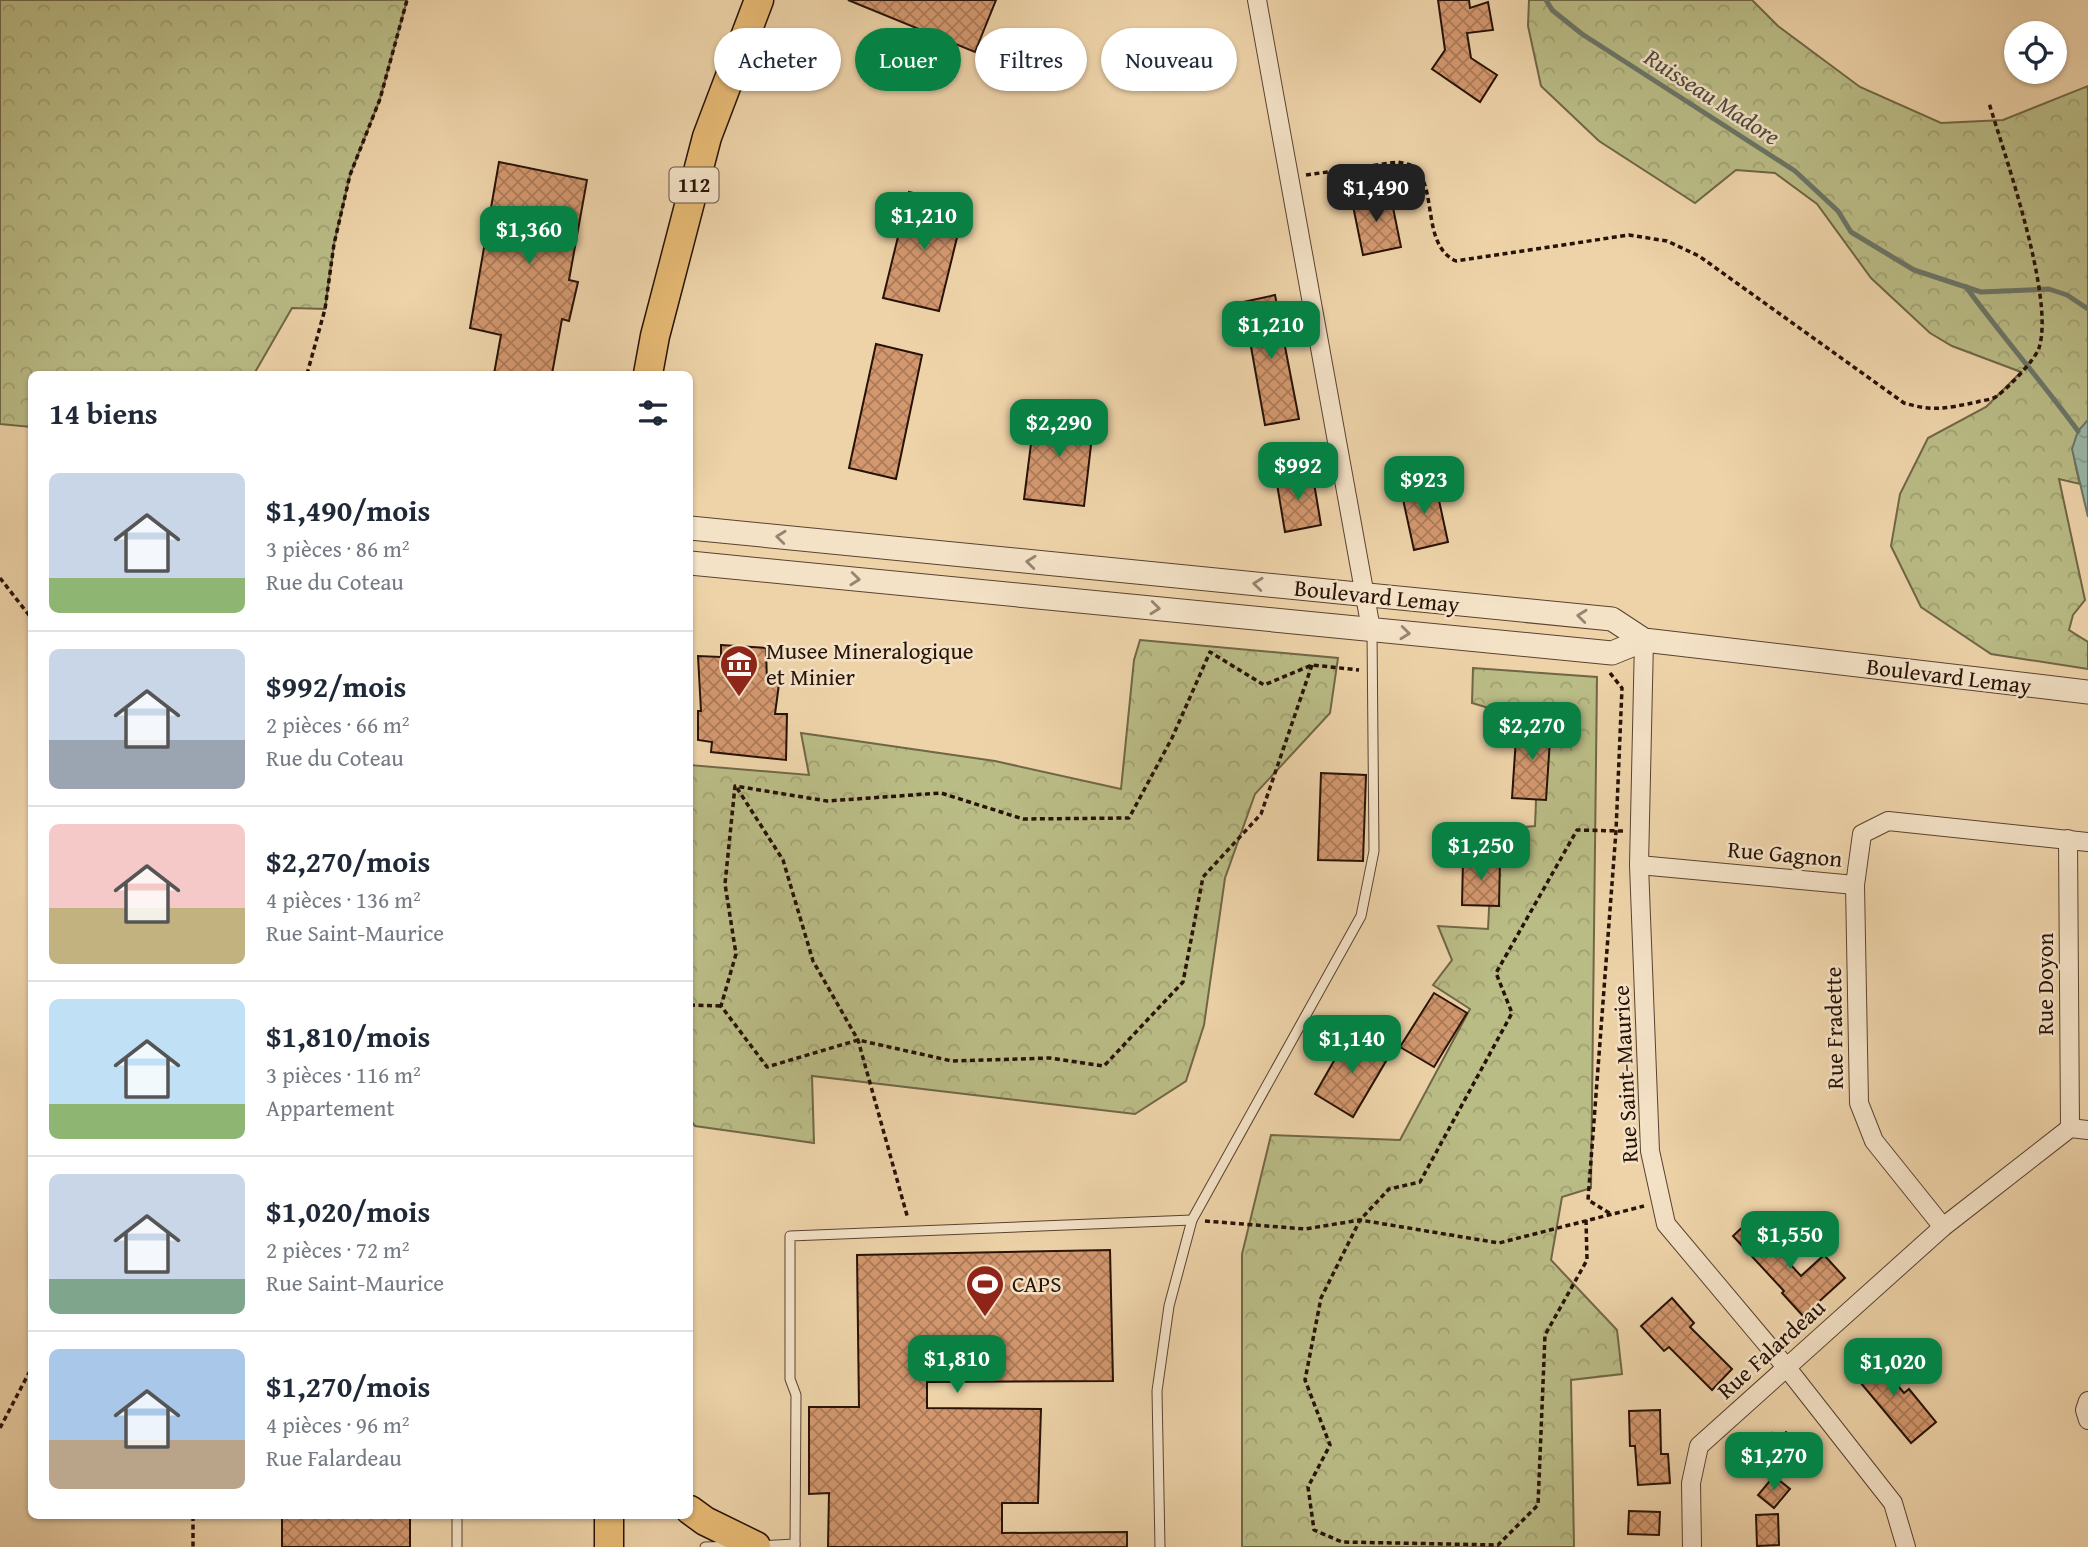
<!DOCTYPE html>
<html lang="fr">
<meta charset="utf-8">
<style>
:root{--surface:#fff;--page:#f6f6f7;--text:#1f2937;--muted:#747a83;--line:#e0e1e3;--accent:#0b8043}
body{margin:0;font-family:"Gentium Book Plus",serif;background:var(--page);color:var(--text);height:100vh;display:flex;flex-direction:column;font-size:26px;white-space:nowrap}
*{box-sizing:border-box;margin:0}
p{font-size:23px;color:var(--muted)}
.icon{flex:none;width:38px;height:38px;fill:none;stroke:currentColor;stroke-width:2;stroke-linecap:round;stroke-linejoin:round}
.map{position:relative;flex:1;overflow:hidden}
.details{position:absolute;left:28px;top:371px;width:665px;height:1148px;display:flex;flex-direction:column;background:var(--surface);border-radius:10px;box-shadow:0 2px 5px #0004}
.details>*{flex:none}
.hud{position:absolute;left:714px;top:28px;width:665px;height:63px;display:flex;gap:14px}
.fabs{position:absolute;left:2004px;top:21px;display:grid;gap:14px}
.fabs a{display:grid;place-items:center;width:63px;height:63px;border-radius:50%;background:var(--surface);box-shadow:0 2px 5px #0004;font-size:35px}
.price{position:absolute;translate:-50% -60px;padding:0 16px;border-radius:14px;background:var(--accent);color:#fff;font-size:23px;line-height:46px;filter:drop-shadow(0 2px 4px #0008)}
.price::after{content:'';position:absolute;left:50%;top:42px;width:21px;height:16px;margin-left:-10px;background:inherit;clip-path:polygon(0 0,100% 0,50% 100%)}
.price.active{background:#222;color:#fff}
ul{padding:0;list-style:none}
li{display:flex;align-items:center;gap:21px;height:175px;padding:0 21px}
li+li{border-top:2px solid var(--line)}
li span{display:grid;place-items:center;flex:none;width:196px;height:140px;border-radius:10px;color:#555}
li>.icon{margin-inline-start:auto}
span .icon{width:84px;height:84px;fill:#fffc;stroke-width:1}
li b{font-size:30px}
h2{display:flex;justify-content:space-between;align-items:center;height:84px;padding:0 21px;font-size:30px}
.chip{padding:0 24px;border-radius:32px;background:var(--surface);box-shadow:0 2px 5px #0004;font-size:24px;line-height:63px}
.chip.active{background:var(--accent);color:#fff}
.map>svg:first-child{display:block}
.forest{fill:url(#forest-crowns);stroke:#706746;stroke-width:2}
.water{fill:url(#water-ripples);stroke:#6b7668;stroke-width:2}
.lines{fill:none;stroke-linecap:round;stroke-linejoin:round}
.stream{stroke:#6b7668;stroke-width:5}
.building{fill:url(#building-cross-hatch);stroke:#271207;stroke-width:2}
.service-casing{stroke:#594230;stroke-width:11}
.minor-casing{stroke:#594230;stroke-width:20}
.tertiary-casing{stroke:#594230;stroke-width:25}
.primary-casing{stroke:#271207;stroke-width:31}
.path{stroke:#271207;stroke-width:3.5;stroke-dasharray:5 3.5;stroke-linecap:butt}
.service{stroke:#f4e2c7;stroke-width:9}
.minor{stroke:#f4e2c7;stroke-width:18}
.tertiary{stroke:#f4e2c7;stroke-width:23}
.primary{stroke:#e7ba74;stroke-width:28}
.oneway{stroke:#988471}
.labels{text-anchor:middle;stroke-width:5;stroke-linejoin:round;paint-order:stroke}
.shield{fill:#f4e2c7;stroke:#645041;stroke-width:2}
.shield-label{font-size:21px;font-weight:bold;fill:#271207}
.street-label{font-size:23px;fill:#271207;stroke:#f4e2c7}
.poi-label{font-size:23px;fill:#271207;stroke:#f4e2c7;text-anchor:start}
.water-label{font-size:24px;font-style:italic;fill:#4f4c3f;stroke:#f4e2c7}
</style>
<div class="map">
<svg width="2088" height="1547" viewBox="0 0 2088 1547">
<defs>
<pattern id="forest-crowns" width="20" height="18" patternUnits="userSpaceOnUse" patternTransform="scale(1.75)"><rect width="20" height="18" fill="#babc86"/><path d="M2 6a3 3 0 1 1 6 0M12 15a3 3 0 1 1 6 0" fill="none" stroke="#a0a172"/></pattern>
<pattern id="water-ripples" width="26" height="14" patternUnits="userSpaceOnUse" patternTransform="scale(1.75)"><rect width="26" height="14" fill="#99b8a8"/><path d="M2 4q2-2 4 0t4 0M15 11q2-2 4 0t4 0" fill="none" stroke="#849d8f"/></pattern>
<pattern id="building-cross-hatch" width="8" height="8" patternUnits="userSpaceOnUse" patternTransform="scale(1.75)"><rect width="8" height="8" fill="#d4986f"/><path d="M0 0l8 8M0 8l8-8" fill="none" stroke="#ac7b59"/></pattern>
</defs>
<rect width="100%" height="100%" fill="#eed3a9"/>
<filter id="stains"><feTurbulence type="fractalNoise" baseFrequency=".00286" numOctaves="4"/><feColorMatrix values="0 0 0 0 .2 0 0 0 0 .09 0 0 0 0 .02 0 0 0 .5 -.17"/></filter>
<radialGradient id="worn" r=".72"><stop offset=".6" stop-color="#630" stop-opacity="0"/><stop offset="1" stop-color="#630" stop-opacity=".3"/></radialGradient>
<g class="forest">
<path d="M0,0H407L380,99L350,175L334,244L325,309L292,308L254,374H32L31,427L0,424Z"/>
<path d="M1529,0H1752L1778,26L1860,87L1941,123L2003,120L2088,86V420C2068,444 2073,456 2080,484L2059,479L2085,600L2073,615L2069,630L2088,642V669L1991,654L1921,607L1891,546L1900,494L1928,438L1986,407L2021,372L1952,346L1930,333L1871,278L1817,204L1775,173L1736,170L1695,203L1599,141L1541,86L1528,26Z"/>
<path d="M1140,640L1338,658L1330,713L1255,794L1225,878L1204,1025L1186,1081L1135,1114L812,1076L814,1143L695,1126L690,1120V765L809,775L801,733L995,761L1121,789L1134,660Z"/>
<path d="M1473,668L1597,677L1591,1188L1562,1197L1551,1260L1617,1330L1622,1374L1571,1380L1574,1547H1242V1254L1271,1135L1400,1140L1470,1009L1433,985L1452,960L1438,926L1488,929L1493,830L1535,826L1539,723L1472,703Z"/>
</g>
<path class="water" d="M2088,420V517L2072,449L2078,431Z"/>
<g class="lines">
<g class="stream">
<path d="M1546,0L1552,10L1582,34L1795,171L1838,211L1851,232L1914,270L1981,292L2049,289L2067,295L2088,309"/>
<path d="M1966,287C2002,336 2042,382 2078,431"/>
</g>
</g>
<g class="building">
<path d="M848,0H996L975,52Z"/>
<path d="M1438,0H1469L1470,8L1488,2L1493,30L1467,33L1471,58L1497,75L1480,102L1432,69L1445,50Z"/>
<path d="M499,162L587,180L569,280L578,282L569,321L562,319L552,374H494L501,335L470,328Z"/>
<path d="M909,192L965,205L939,311L883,298Z"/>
<path d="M1390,193L1401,247L1363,255L1352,201Z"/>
<path d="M1275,295L1299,419L1265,425L1243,302Z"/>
<path d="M876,344L922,355L896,479L849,468Z"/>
<path d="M1035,412L1094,419L1084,506L1024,499Z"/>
<path d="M1312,471L1321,525L1285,532L1276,478Z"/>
<path d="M1435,482L1448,542L1414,550L1401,490Z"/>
<path d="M721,645L766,648L767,684H779L775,714H787L786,760L711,752L712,742L698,740V711H701L698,656L721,657Z"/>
<path d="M1517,723L1551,725L1546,800L1512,798Z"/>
<path d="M1321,773L1366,775L1363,861L1318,860Z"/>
<path d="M1463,859L1500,860L1499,906L1462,905Z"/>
<path d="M1434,993L1467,1013L1434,1067L1400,1047Z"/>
<path d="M1350,1033L1389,1056L1353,1117L1315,1094Z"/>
<path d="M1750,1220L1801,1276L1824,1255L1845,1278L1803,1316L1782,1293L1784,1291L1733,1236Z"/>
<path d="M1110,1250L1113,1381L927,1382V1408L1041,1409L1038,1503H1002V1533L1127,1532V1547H828L829,1493L809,1494V1407H859L857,1255Z"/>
<path d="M1672,1298L1694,1323L1690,1327L1732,1369L1712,1390L1669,1347L1664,1351L1641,1326Z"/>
<path d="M1870,1352L1904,1393L1909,1389L1936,1422L1911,1443L1849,1369Z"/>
<path d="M1660,1410L1661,1454H1668L1670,1483L1638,1485L1635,1446H1630L1629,1411Z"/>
<path d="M1786,1432L1806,1455L1785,1473L1760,1443L1772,1433L1777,1439Z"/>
<path d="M1774,1476L1790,1489L1774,1508L1758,1495Z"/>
<path d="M1629,1511L1660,1512L1659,1535L1628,1534Z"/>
<path d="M1778,1514L1779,1545L1757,1546L1756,1515Z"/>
<rect x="282" y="1516" width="128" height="31"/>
</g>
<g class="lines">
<defs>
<g id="service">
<path d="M758,1546L795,1544"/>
<path d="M457,1547V1516"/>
<path d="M705,1547L737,1546"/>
<path d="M795,1547L796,1395L790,1379V1236L1192,1220"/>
<path d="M1160,1547L1157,1391L1169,1306L1192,1220L1361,916L1374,851L1372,631"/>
</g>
<g id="minor">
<path d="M1257,0L1371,629"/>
<path d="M1644,640L1639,865L1650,1151L1666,1224L1787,1368L1893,1503L1906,1547"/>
<path d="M2068,839L2070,1128"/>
<path d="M1639,865L1855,885L1862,834L1888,821L2088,842"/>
<path d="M1855,885L1859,1103L1874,1141L1943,1227"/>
<path d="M2088,1401L2085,1410L2088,1420"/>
<path d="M1692,1547L1691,1483L1699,1446L1943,1227L2070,1128L2088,1130"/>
</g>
<g id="tertiary">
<path d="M690,528L1612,619L1644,640L2088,692"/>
<path d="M690,563L1612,653L1644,640"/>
</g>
<g id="primary">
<path d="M648,374L655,336L707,137L759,0"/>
<path d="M690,1510L705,1521L756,1546"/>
<path d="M609,1516V1547"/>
</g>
</defs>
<use href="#service" class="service-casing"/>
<use href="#minor" class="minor-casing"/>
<use href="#tertiary" class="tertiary-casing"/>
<use href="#primary" class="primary-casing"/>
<g class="path">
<path d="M1306,175L1398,162C1403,163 1410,164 1414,167C1438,188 1421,245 1456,261L1629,235L1667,241L1699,256L1904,403C1934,412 1947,408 1977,402C1983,400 1992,400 1997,396C2008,388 2035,360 2039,348C2055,298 2005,156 1989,103"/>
<path d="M307,374L325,309L334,244L350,175L380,99L407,0"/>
<path d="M0,578L32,619"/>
<path d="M1312,665L1261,814L1203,877L1183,982L1104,1066L1050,1058L952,1061L858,1040L767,1067L721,1006L736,954L725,884L735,786L827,801L941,793L1023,819L1129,818L1172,738L1210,652L1264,685L1312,665L1359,670"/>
<path d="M1610,673L1622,688L1616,831L1588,1200L1611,1214"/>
<path d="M737,788L783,860L813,961L858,1040L908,1219"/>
<path d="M690,1005L721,1006"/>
<path d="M1586,1220L1587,1260L1545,1335L1538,1505L1498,1545L1342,1542L1314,1530L1308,1487L1330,1445L1305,1380L1321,1298L1360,1220L1389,1189L1420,1182L1512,1013L1496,973L1577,830L1623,831"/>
<path d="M1205,1221L1305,1229L1360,1220L1499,1243L1644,1206"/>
<path d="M0,1428L32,1367"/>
<path d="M193,1516V1547"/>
</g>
<use href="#service" class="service"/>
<use href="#minor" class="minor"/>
<use href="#tertiary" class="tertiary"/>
<use href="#primary" class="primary"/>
</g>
<defs><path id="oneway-chevron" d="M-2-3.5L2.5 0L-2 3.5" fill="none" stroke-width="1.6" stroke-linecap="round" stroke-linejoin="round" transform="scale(1.75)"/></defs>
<g class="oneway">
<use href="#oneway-chevron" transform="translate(781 537) rotate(-174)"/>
<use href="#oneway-chevron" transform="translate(1031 562) rotate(-174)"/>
<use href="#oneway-chevron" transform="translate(855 579) rotate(6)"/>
<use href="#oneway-chevron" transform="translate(1258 584) rotate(-174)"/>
<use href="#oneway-chevron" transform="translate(1155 608) rotate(6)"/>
<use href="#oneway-chevron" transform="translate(1582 616) rotate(-174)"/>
<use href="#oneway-chevron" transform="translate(1405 633) rotate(6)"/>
</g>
<defs>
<symbol id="museum-pin" viewBox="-11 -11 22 30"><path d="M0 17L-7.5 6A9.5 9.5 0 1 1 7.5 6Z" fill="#8f2418" stroke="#f4e2c7"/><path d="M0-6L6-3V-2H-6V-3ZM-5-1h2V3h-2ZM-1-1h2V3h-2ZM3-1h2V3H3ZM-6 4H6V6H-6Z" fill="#fff"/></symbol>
<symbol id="stadium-pin" viewBox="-11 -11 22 30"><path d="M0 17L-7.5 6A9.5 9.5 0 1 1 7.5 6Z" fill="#8f2418" stroke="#f4e2c7"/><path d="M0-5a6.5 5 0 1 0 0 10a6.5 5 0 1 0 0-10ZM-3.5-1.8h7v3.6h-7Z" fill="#fff"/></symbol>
</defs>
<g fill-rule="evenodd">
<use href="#museum-pin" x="717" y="642" width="44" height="60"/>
<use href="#stadium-pin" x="963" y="1262" width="44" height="60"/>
</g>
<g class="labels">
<rect class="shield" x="669.5" y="167.5" width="49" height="35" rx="5"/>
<g class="shield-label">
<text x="694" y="192">112</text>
</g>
<g class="street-label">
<text transform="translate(1377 596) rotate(6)" y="8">Boulevard Lemay</text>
<text transform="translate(1949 676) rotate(7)" y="8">Boulevard Lemay</text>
<text transform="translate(1785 854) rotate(5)" y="8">Rue Gagnon</text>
<text transform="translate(2045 984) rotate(-90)" y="8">Rue Doyon</text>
<text transform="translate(1834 1028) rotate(-91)" y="8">Rue Fradette</text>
<text transform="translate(1625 1074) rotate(-93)" y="8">Rue Saint-Maurice</text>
<text transform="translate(1771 1349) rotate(-42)" y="8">Rue Falardeau</text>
</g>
<g class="poi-label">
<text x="766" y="659">Musee Mineralogique<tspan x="766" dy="26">et Minier</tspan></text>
<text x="1012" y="1292">CAPS</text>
</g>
<g class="water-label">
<text transform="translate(1712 97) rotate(33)" y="8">Ruisseau Madore</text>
</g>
</g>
<rect width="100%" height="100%" filter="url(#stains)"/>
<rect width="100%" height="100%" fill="url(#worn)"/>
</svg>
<div class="fabs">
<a><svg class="icon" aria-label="locate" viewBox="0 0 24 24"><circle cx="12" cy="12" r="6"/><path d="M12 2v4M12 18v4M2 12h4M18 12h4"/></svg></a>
</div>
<b class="price active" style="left:1376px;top:224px">$1,490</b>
<b class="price" style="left:924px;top:252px">$1,210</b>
<b class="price" style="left:529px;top:266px">$1,360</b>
<b class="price" style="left:1271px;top:361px">$1,210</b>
<b class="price" style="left:1059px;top:459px">$2,290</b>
<b class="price" style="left:1298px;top:502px">$992</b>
<b class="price" style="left:1424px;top:516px">$923</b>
<b class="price" style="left:1532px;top:762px">$2,270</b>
<b class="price" style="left:1481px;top:882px">$1,250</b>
<b class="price" style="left:1352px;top:1075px">$1,140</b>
<b class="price" style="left:1790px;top:1271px">$1,550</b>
<b class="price" style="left:957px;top:1395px">$1,810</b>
<b class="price" style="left:1893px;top:1398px">$1,020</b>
<b class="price" style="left:1774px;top:1492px">$1,270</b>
<div class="hud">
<a class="chip">Acheter</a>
<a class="chip active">Louer</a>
<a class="chip">Filtres</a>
<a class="chip">Nouveau</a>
</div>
<section class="details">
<h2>14 biens<svg class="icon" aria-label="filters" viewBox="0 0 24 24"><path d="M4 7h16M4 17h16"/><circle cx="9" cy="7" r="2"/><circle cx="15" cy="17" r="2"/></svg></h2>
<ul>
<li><span style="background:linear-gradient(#c9d6e8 75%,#8fb573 0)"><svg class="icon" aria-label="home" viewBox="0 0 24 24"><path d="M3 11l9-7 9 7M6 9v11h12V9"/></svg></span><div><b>$1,490/mois</b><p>3 pièces · 86 m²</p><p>Rue du Coteau</p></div></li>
<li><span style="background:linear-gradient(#c9d6e8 65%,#9aa5b1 0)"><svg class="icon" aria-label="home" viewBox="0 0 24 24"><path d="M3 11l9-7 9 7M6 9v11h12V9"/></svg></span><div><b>$992/mois</b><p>2 pièces · 66 m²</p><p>Rue du Coteau</p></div></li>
<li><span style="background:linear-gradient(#f6c9c9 60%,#c2b280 0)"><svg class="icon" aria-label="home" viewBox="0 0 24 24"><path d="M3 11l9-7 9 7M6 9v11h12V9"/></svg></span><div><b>$2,270/mois</b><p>4 pièces · 136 m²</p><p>Rue Saint-Maurice</p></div></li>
<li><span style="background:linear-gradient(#bfe0f5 75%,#8fb573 0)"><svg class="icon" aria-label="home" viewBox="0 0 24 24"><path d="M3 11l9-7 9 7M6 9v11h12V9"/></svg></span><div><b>$1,810/mois</b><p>3 pièces · 116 m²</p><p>Appartement</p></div></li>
<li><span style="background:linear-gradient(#c9d6e8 75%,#7fa58c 0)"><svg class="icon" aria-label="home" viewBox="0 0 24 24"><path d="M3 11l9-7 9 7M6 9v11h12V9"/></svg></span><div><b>$1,020/mois</b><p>2 pièces · 72 m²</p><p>Rue Saint-Maurice</p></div></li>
<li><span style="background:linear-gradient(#a9c7e8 65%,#b9a48a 0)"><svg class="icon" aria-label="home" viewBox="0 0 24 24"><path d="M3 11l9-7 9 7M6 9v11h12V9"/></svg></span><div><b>$1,270/mois</b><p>4 pièces · 96 m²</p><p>Rue Falardeau</p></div></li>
</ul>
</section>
</div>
